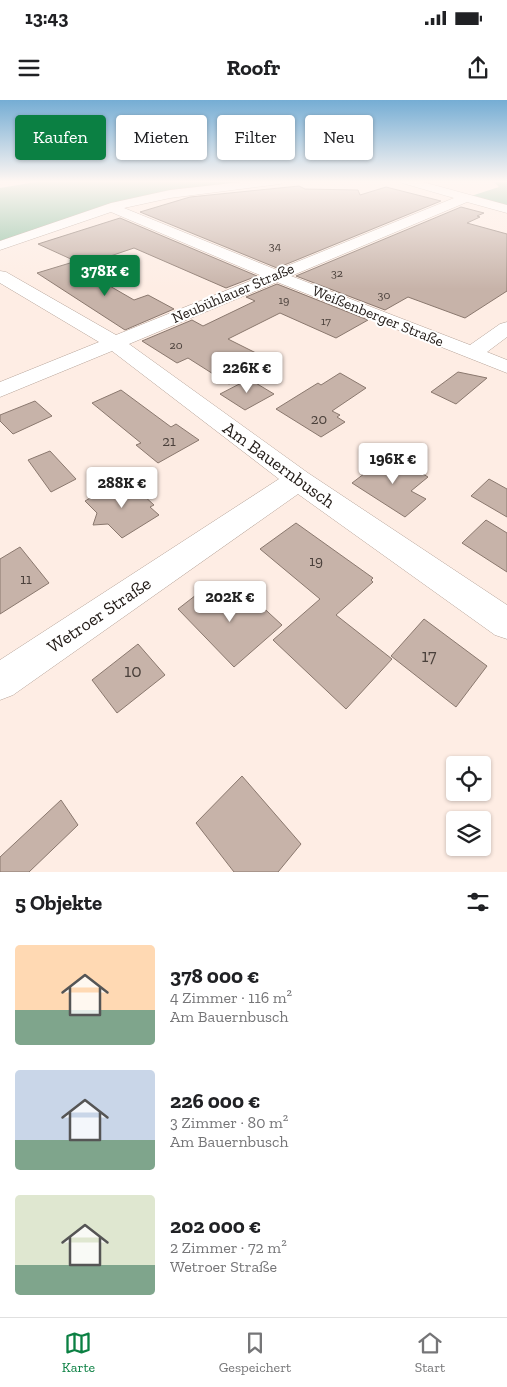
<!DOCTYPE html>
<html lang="de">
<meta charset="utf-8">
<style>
:root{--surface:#fff;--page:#f2f2f2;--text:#202124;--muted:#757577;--line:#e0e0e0;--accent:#0b8043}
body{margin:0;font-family:"Zilla Slab",serif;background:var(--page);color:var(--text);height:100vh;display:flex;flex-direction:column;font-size:19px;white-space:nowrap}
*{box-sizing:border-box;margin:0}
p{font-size:16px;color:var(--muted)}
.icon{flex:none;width:28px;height:28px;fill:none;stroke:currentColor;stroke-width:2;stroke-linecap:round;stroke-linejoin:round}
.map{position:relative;height:772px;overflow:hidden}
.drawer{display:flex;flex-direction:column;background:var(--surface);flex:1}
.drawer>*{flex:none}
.banner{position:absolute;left:15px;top:15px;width:478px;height:45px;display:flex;gap:10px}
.fabs{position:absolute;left:446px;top:656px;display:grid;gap:10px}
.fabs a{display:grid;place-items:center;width:45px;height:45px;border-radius:5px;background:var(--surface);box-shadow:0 1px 4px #0004;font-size:25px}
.price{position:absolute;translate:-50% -42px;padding:0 11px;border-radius:5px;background:#fff;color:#222;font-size:16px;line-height:32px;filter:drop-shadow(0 1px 2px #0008)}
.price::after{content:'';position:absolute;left:50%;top:30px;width:15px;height:11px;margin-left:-8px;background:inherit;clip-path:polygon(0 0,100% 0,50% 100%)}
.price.active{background:var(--accent);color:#fff}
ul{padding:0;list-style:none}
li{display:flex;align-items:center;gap:15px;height:125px;padding:0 15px}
li span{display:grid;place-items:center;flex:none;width:140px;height:100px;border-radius:5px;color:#555}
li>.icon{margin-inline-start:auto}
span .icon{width:60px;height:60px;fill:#fffc;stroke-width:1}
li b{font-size:21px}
h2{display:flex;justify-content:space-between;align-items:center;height:60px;padding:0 15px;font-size:21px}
.tag{padding:0 18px;border-radius:5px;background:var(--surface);box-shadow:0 1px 4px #0004;font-size:18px;line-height:45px}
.tag.active{background:var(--accent);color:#fff}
.status{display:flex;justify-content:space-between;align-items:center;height:35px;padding:0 25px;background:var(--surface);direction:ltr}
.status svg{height:14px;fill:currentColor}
header{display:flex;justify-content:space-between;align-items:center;height:65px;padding:0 15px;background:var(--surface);font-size:22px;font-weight:700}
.tabs{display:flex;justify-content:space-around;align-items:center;height:70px;border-top:1px solid var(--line);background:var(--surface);font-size:14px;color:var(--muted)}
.tabs a{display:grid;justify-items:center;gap:2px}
.tabs .active{color:var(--accent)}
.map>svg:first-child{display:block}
.forest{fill:#91c2a4}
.building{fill:#c7b3a9;stroke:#8a786e}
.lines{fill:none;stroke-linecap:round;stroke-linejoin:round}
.minor-casing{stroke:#b6a398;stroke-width:1}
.minor{fill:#fff;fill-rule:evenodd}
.labels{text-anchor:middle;stroke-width:4;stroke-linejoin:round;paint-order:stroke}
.far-number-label{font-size:12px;fill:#4a403b}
.far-street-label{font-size:15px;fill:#211a16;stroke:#fff}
.number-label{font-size:15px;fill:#4a403b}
.street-label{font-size:18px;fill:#211a16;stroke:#fff}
.near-number-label{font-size:18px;fill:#4a403b}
</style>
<div class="status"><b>13:43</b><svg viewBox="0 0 49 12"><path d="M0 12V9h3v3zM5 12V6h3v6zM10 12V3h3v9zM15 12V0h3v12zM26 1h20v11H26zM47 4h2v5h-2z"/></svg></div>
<header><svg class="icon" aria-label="menu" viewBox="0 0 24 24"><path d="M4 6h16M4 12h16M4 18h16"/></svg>Roofr<svg class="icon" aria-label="share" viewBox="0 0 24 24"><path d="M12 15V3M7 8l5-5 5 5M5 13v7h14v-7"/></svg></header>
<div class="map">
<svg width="507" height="772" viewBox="0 0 507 772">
<rect width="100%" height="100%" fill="#feede4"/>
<g class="forest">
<path d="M42,81H271L107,105L0,141V88Z"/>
<path d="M493,81H507V106L471,96L499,87Z"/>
</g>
<g class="building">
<path d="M299,86L305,89L358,90L360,95L386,87L441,101L277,168L140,112L190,97Z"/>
<path d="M461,107L484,113L477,116L480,117L467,123L507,134V191L465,218L408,197L385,210L296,176Z"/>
<path d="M120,118L257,176L226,188L134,148L84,165L38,144Z"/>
<path d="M70,163L134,200L148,195L174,209L125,230L37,173Z"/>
<path d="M277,184L368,220L336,238L280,213L228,239L270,260L229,284L188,258L177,263L142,241L192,220L203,226L255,201L246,197Z"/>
<path d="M458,272L487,278L456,304L431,292Z"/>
<path d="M340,273L366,288L332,311L340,315L337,317L345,322L321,337L276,309L318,283L321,285Z"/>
<path d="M249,279L274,294L245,310L220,294Z"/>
<path d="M121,290L171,327L176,324L199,340L158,363L136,345L141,343L92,303Z"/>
<path d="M35,301L52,316L13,334L0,321V315Z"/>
<path d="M50,351L76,379L51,392L28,360Z"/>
<path d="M390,354L428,377L411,391L426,399L405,417L352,383Z"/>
<path d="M489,379L507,389V417L471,396Z"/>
<path d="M130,383L154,405L150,407L159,415L122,438L108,424L93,425L97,413L85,401L115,384L120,389Z"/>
<path d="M486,420L507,433V472L462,443Z"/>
<path d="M296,423L373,478L371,480L373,482L336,515L392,559L346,609L273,540L320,499L260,449Z"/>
<path d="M20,447L49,483L0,514V459Z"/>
<path d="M225,483L249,506L256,501L282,525L234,567L178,509L196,495L201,501Z"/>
<path d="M424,519L487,566L456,607L391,556Z"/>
<path d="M138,544L165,575L117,613L92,580Z"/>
<path d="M242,676L301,744L278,772H234L196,723Z"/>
<path d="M61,700L78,725L29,772H0V757Z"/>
</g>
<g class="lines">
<defs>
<path id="minor" d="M250,81H286L280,84L170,98L124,108L277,170L454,98L402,83L400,81H419L507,105V113L467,102L291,176L470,245L500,224L507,222V237L487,252L507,260V273L277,182L129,244L308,373L507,505V539L495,535L298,394L13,595L0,600V560L279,379L112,251L0,297V282L99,242L0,183V171L6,172L116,235L262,176L111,112L0,150V141L111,103L170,90Z"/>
</defs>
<use href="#minor" class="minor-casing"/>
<use href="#minor" class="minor"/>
</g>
<linearGradient id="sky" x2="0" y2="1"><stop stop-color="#75add4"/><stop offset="0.43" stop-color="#fff7f3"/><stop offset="1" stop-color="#fff7f3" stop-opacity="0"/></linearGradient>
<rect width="507" height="189" fill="url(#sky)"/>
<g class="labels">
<g class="far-number-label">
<text x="275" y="150">34</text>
<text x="337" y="177">32</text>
<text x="384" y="199">30</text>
<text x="284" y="204">19</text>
<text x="326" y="225">17</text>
<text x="176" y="249">20</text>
</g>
<g class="far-street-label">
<text transform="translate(233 193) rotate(-23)" y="5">Neubühlauer Straße</text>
<text transform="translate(378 216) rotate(22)" y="5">Weißenberger Straße</text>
</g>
<g class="number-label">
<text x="319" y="324">20</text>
<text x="169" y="346">21</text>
<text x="316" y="466">19</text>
<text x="26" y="484">11</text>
</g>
<g class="street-label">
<text transform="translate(279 365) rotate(36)" y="6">Am Bauernbusch</text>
<text transform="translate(99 515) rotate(-34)" y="6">Wetroer Straße</text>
</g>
<g class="near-number-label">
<text x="429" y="562">17</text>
<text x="133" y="577">10</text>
</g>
</g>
</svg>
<div class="fabs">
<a><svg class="icon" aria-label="locate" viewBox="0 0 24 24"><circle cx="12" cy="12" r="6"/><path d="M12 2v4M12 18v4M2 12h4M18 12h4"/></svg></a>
<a><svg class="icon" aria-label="layers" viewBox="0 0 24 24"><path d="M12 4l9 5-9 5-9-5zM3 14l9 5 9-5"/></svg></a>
</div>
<b class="price active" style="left:105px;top:197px">378K €</b>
<b class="price" style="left:247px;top:294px">226K €</b>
<b class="price" style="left:393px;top:385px">196K €</b>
<b class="price" style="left:122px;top:409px">288K €</b>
<b class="price" style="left:230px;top:523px">202K €</b>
<div class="banner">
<a class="tag active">Kaufen</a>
<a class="tag">Mieten</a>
<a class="tag">Filter</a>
<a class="tag">Neu</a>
</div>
</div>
<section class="drawer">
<h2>5 Objekte<svg class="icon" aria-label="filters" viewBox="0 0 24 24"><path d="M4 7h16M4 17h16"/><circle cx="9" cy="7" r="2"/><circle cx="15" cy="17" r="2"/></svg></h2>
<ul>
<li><span style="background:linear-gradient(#ffd9b3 65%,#7fa58c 0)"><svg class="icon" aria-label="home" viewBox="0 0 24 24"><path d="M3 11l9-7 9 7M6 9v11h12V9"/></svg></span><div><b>378 000 €</b><p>4 Zimmer · 116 m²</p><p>Am Bauernbusch</p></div></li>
<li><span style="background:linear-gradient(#c9d6e8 70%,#7fa58c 0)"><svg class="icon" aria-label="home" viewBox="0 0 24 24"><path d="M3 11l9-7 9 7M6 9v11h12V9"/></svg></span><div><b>226 000 €</b><p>3 Zimmer · 80 m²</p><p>Am Bauernbusch</p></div></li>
<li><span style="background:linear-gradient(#dfe7d0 70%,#7fa58c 0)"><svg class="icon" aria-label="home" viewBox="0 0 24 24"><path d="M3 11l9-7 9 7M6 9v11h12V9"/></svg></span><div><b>202 000 €</b><p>2 Zimmer · 72 m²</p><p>Wetroer Straße</p></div></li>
</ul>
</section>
<nav class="tabs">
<a class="active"><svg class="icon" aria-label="map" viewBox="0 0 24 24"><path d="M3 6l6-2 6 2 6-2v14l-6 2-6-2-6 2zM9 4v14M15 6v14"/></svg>Karte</a>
<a><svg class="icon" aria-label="saved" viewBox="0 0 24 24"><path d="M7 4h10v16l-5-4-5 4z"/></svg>Gespeichert</a>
<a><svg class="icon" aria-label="home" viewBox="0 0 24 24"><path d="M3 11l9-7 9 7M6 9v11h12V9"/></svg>Start</a>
</nav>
